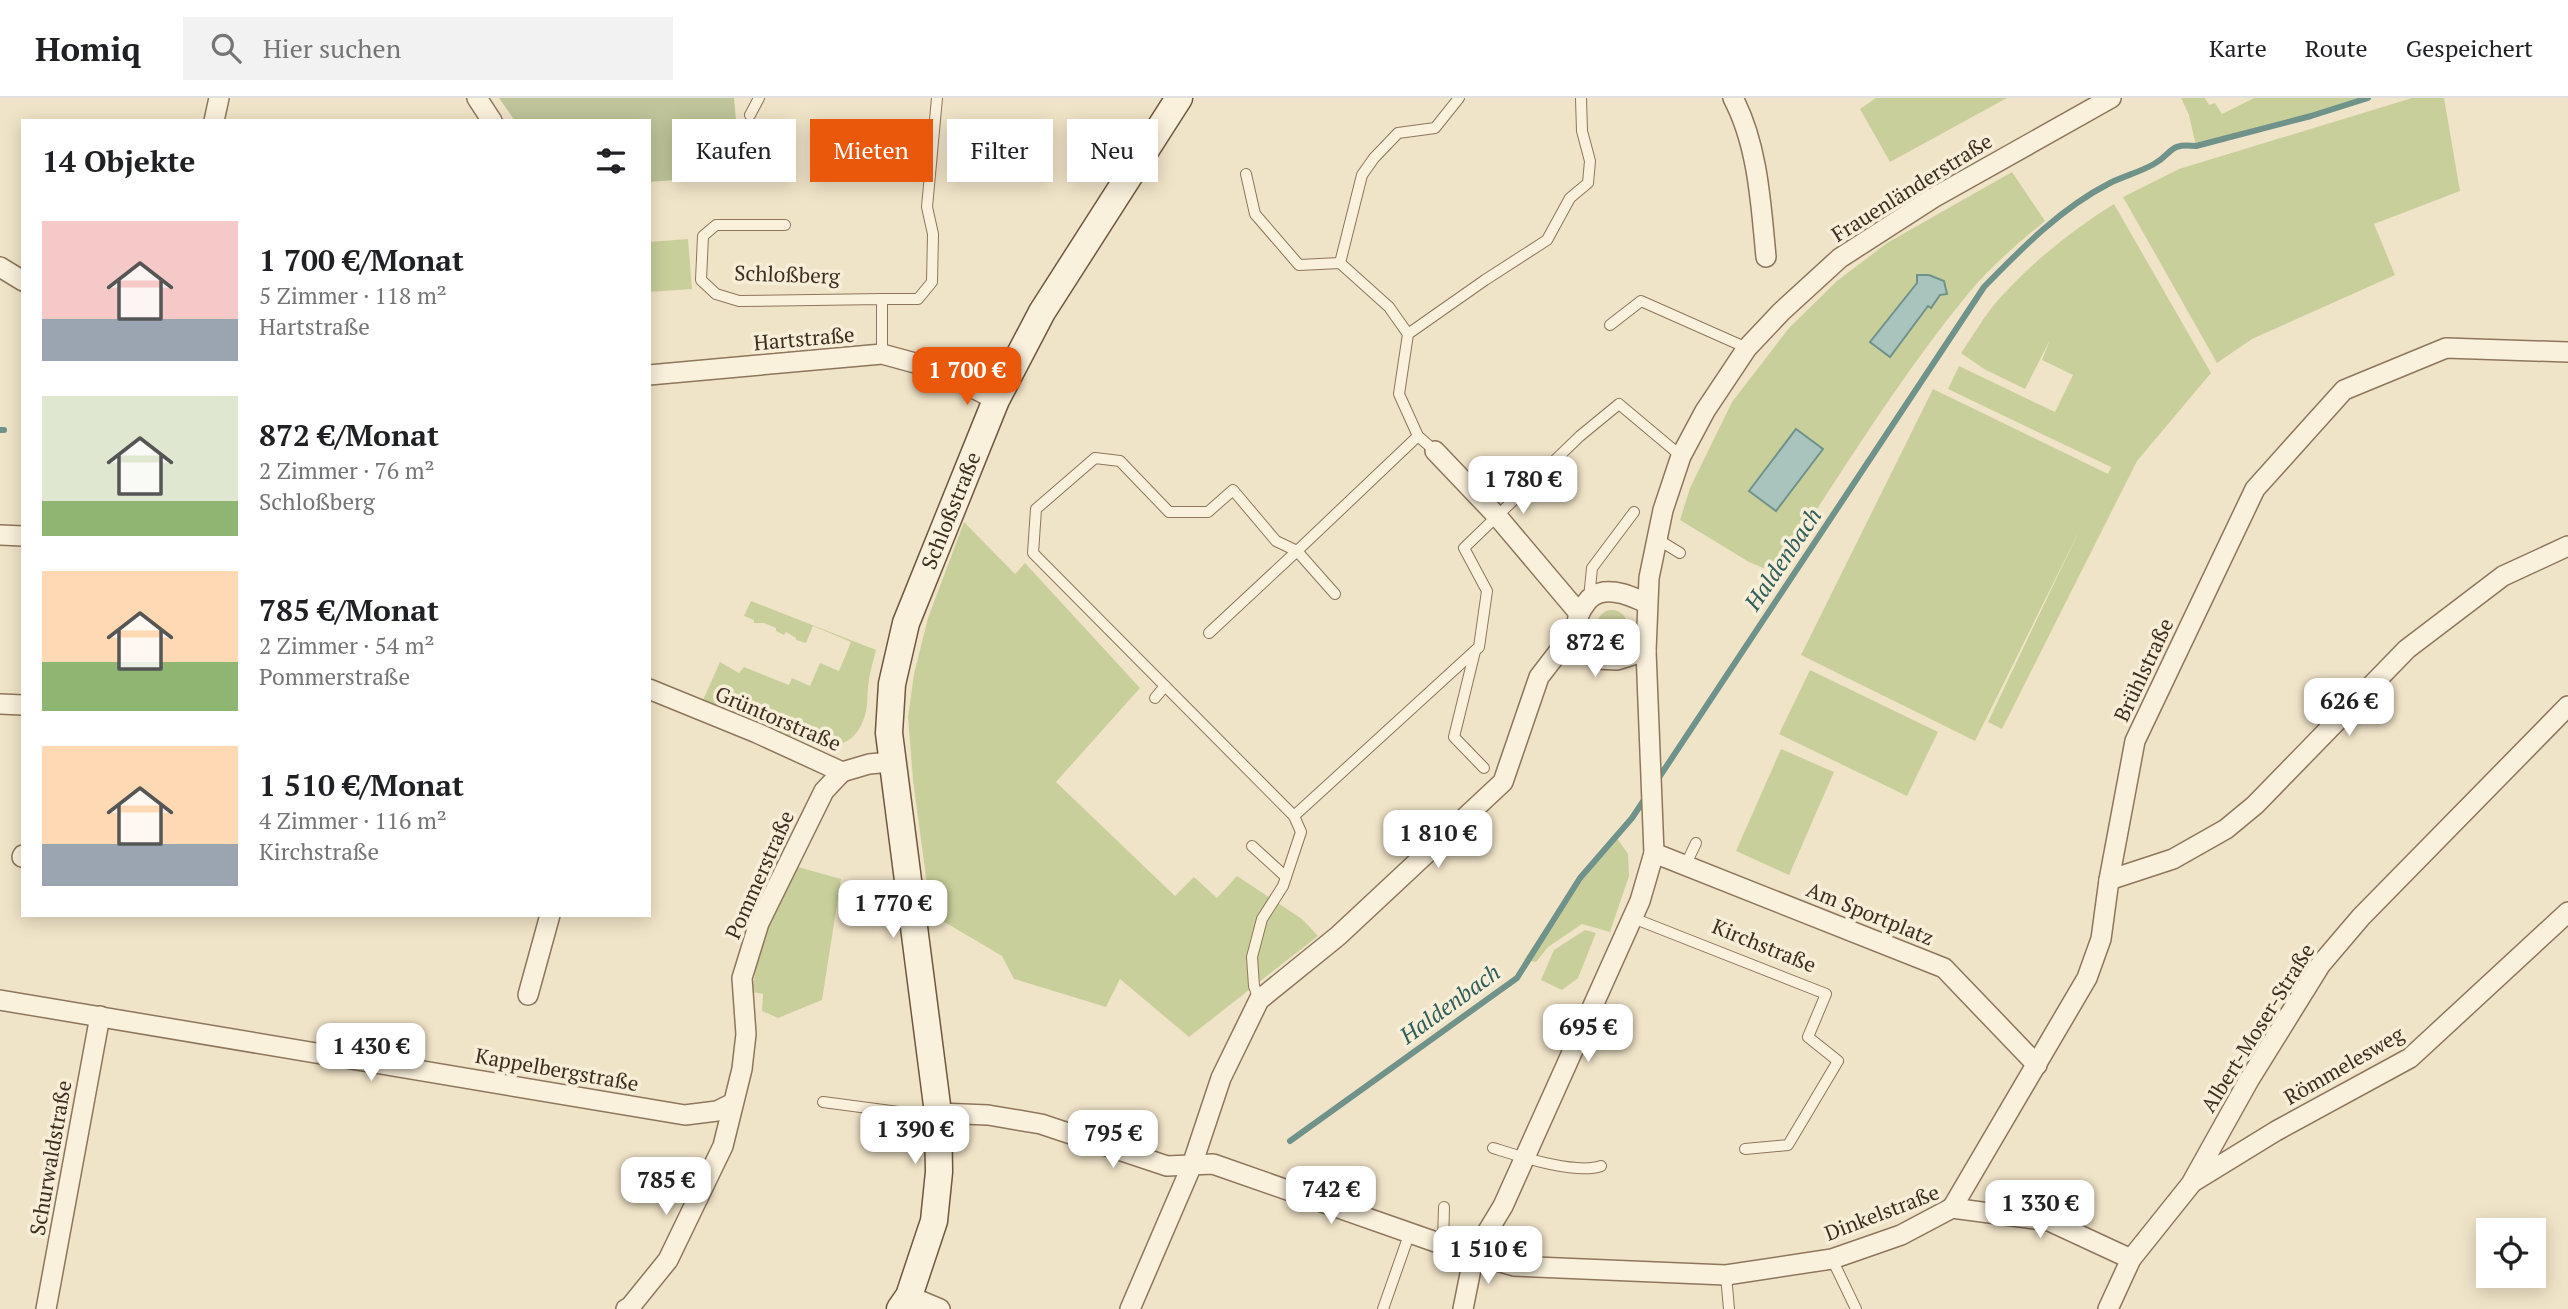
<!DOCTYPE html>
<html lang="de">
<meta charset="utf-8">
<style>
:root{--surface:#fff;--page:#f2f2f2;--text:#202124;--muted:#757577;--line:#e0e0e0;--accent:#ea580c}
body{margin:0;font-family:"PT Serif",serif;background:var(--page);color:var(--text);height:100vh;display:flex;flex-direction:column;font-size:26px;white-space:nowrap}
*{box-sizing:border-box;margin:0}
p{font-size:23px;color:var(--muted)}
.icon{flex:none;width:38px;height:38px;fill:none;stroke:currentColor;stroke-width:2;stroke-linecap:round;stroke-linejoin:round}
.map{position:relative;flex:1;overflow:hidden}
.drawer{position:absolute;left:21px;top:21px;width:630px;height:798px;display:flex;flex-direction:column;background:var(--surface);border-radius:0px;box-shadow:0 4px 18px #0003}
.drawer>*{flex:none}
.guide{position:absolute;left:672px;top:21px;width:665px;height:63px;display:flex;gap:14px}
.controls{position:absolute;left:2476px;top:1120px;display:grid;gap:14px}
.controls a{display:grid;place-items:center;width:70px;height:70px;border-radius:0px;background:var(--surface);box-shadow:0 4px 18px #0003;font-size:35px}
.price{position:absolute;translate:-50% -60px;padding:0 16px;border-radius:14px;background:#fff;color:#222;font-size:23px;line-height:46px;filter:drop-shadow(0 2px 4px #0008)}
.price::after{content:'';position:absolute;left:50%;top:42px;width:21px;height:16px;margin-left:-10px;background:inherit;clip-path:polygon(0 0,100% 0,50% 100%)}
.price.current{background:var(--accent);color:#fff}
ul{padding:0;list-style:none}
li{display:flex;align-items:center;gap:21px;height:175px;padding:0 21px}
li span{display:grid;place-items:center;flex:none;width:196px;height:140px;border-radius:0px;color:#555}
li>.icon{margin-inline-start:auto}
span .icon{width:84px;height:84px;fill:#fffc;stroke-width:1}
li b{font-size:30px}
h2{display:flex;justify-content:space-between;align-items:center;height:84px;padding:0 21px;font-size:30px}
.tag{padding:0 24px;border-radius:0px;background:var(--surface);box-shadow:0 4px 18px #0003;font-size:24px;line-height:63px}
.tag.current{background:var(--accent);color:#fff}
header{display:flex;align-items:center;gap:42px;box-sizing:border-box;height:98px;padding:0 35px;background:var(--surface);border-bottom:2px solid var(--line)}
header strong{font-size:33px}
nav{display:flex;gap:38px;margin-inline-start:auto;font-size:24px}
.search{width:490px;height:63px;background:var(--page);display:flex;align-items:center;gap:18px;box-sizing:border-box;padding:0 24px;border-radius:0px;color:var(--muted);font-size:26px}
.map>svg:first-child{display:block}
.green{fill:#c9cf9b}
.cemetery{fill:#bfc49a}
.water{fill:#a9c4bc;stroke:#6f938a;stroke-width:2}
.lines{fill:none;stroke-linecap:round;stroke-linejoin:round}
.stream{stroke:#6f938a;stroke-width:6}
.lane-casing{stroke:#8d765c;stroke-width:12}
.street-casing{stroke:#8d765c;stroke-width:22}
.secondary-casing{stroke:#6f573f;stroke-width:29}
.lane{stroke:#faf1dc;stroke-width:10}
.street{stroke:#faf1dc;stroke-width:19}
.secondary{stroke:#faf1dc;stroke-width:26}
.labels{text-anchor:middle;stroke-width:7;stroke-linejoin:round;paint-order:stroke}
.street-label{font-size:21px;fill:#3d2e20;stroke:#f7eed8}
.water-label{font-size:23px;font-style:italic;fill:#2f5d5a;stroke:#f7eed8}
</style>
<header>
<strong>Homiq</strong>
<div class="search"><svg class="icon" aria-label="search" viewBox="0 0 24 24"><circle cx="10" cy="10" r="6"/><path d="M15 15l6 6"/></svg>Hier suchen</div>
<nav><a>Karte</a><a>Route</a><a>Gespeichert</a></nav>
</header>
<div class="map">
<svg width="2568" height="1211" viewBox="0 0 2568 1211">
<rect width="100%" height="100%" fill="#f0e4c8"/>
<g class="green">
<path d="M1876,0H2007L1890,64L1860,11Z"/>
<path d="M2181,0H2205L2209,7L2215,5L2222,16L2254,0H2368L2311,18L2196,48L2189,17Z"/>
<path d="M2412,0H2444L2460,93L2374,126L2395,177L2252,241L2217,265L2123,99L2179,71Z"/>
<path d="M2012,74L2045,123C2017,146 1990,169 1967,197C1896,284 1837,382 1775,475L1749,464L1680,422L1690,390L1732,304L1789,230L1837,183L1887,145Z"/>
<path d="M2114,106L2211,275L2137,363L2002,631L1988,624L2081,429L1975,643L1801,557L1933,291L2108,376L2111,369L1948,291L1959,268L2055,314L2073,277L2042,262L2050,242L2025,291L1984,271L1961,255C1973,238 1984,218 1998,202C2032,164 2071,133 2114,106Z"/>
<path d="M688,141L692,191L649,194V144Z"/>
<path d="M964,424L1015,476L1025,465L1140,590L1056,684L1175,798L1194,779L1217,800L1237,778L1302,821L1318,838L1189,939L1120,881L1106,909L1014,881L1002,858L931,816L913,682L908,619L914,576L928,520Z"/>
<path d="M751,503L876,552C873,564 869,577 868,590C867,599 868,609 865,617C850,669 800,641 766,629L772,616L725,596L719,610L703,602L720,564L739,575L744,569L789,587L792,580L810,588L820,565L839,573L851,544L813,528L806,545L796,542V540L786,534L784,537L776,533V530L764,525H754V522L744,518Z"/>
<circle cx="1612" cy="527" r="15"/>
<path d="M1810,572L1938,634L1907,698L1779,636Z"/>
<path d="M1781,651L1834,674L1789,777L1736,753Z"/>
<path d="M1614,736L1628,756L1629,778L1610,834L1582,826L1548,849L1536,864L1524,862L1565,800Z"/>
<path d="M798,769L841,781L822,902L778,920L762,913L763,896L752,894L758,857L769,827Z"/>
<path d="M1585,832L1596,835L1578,880L1562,892L1541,882L1554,852Z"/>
</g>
<path class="cemetery" d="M499,0H734L741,77L649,84V23H515Z"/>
<g class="water">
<path d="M1917,177H1929L1944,183L1947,196L1940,197L1931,210L1928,208L1890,259L1870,244L1917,185Z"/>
<path d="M1796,331L1823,351L1776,413L1749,393Z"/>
</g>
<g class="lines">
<g class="stream">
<path d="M0,332H4"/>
<path d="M1656,684L1984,189C2022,150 2061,110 2110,85C2124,78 2140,74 2154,66C2174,55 2167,45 2196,48L2311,18L2368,0"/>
<path d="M1290,1043L1517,880L1580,780L1632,720L1646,699"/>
</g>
<defs>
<g id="lane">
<path d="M750,17L759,0"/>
<path d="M1246,76L1255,116L1299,167L1340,165L1389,209L1408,236L1399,296L1418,338L1435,353"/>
<path d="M785,127H716L703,138L701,182L716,196L739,203L882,201V256"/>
<path d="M1340,165L1362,77L1374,60L1398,35L1435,30L1459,0"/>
<path d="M882,201H918L932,184L933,136L927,109L937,0"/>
<path d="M1610,227L1641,203L1747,250"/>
<path d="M1408,236L1485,182L1547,142L1570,100L1588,85L1590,63L1582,33L1581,0"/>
<path d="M1418,338L1297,453L1276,443L1233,392L1208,414H1169L1120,363L1095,360L1036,411L1033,455L1294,718L1479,549L1487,493L1464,450L1580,338L1619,306L1681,358"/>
<path d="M1657,441L1680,455"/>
<path d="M1589,500L1592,470L1634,414"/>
<path d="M1209,535L1297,453L1335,496"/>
<path d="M1475,553L1454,639L1484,670"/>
<path d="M1155,600L1165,588"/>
<path d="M1252,748L1286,779"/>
<path d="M1685,768L1696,745"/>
<path d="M1633,820L1826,896L1808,939L1838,963L1788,1047L1745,1051"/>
<path d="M1259,902L1254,888L1252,859L1262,821L1283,788L1301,734L1294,718"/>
<path d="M823,1004L906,1015H937"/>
<path d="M1493,1050C1519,1058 1575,1077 1601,1068"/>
<path d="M1443,1146L1444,1109"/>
<path d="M1832,1161L1856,1211"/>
<path d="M1726,1177L1729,1211"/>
<path d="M1383,1211L1410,1134"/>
</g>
<g id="street">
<path d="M477,0L492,23"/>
<path d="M1733,0C1758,47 1761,107 1766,159"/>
<path d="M214,23L219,0"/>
<path d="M0,169L23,183"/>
<path d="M649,277L882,256L937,271L996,302"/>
<path d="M1435,353L1497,418L1578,514"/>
<path d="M0,437L23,438"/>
<path d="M1646,553L1617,562L1597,561C1580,544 1568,527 1586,505C1590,499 1597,495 1604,494C1619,492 1634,500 1647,505"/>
<path d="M649,591L757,635L842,674L869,666L891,664"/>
<path d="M0,606L23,607"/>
<path d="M1654,755L1944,870L2037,967"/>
<path d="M22,759L23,757"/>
<path d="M2109,782L2173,761L2226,731L2255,707L2407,551L2503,478L2568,448"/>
<path d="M528,897L550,817"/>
<path d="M0,902L685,1017L717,1013L733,1005"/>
<path d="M938,1015L988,1017L1041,1026L1167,1068L1213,1066L1450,1149L1514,1168L1726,1177L1832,1161L1901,1137L1952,1110L2049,1123L2131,1161"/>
<path d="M2193,1084L2276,1033L2410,960L2568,814"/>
<path d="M1952,1110L2087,880L2101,841L2109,782L2135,643L2255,391L2344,292L2446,250L2568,254"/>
<path d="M909,1198L940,1211"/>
<path d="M46,1211L100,918"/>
<path d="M626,1211L630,1209L668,1162L723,1048L742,971L746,936L742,880L759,825L824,693L842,674"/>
<path d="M1130,1211L1192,1067L1221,980L1259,902L1338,838L1503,684L1539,579L1576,531"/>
<path d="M1463,1211L1474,1156L1503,1108L1640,803L1654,755L1646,553L1649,480L1663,412L1681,358L1705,313L1747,250L1781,214L1840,160L1933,100L2111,0"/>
<path d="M2108,1211L2131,1161L2191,1086L2249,982L2321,866L2361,819L2568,608"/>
</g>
<g id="secondary">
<path id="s1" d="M900,1211L909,1198L934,1123L939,1074L938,1015L889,635L892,586L906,525L996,302L1042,214L1179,0"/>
</g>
</defs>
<use href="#lane" class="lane-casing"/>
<use href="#street" class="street-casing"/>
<use href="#secondary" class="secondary-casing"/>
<use href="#lane" class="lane"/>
<use href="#street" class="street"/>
<use href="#secondary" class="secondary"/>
</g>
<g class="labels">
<g class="street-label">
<text transform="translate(1912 90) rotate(-32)" y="7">Frauenländerstraße</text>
<text transform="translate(787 177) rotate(2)" y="7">Schloßberg</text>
<text transform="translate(804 241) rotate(-5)" y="7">Hartstraße</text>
<text dy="7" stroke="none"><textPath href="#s1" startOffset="819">Schloßstraße</textPath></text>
<text transform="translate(2144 572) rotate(-65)" y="7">Brühlstraße</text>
<text transform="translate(778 621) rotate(23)" y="7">Grüntorstraße</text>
<text transform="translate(760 777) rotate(-66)" y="7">Pommerstraße</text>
<text transform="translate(1870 816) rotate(22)" y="7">Am Sportplatz</text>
<text transform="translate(1764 848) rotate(22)" y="7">Kirchstraße</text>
<text transform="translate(2258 930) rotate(-58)" y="7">Albert-Moser-Straße</text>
<text transform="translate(2344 968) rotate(-30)" y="7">Römmelesweg</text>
<text transform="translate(557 972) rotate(10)" y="7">Kappelbergstraße</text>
<text transform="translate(51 1060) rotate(-80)" y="7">Schurwaldstraße</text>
<text transform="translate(1882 1115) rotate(-21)" y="7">Dinkelstraße</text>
</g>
<g class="water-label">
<text transform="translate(1783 461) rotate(-56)" y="8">Haldenbach</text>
<text transform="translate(1450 906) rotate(-36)" y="8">Haldenbach</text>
</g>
</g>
</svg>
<div class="controls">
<a><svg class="icon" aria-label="locate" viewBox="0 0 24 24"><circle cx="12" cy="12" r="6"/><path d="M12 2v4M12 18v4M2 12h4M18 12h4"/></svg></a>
</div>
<b class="price current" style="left:967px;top:309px">1 700 €</b>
<b class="price" style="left:1523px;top:418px">1 780 €</b>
<b class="price" style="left:1595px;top:581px">872 €</b>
<b class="price" style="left:2349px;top:640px">626 €</b>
<b class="price" style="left:1438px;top:772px">1 810 €</b>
<b class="price" style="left:893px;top:842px">1 770 €</b>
<b class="price" style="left:1588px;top:966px">695 €</b>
<b class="price" style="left:371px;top:985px">1 430 €</b>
<b class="price" style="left:915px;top:1068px">1 390 €</b>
<b class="price" style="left:1113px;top:1072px">795 €</b>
<b class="price" style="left:666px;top:1119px">785 €</b>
<b class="price" style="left:1331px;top:1128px">742 €</b>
<b class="price" style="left:2040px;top:1142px">1 330 €</b>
<b class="price" style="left:1488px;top:1188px">1 510 €</b>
<div class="guide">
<a class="tag">Kaufen</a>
<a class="tag current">Mieten</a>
<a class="tag">Filter</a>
<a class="tag">Neu</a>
</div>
<section class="drawer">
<h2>14 Objekte<svg class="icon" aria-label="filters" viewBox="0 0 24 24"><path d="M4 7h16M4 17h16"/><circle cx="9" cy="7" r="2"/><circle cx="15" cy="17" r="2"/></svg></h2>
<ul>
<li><span style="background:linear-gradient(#f6c9c9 70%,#9aa5b1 0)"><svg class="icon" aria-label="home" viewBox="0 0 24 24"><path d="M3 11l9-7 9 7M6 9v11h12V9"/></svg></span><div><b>1 700 €/Monat</b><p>5 Zimmer · 118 m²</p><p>Hartstraße</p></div></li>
<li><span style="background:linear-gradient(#dfe7d0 75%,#8fb573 0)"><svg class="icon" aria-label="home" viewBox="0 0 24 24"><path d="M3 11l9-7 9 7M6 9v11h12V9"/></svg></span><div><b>872 €/Monat</b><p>2 Zimmer · 76 m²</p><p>Schloßberg</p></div></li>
<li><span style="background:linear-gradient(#ffd9b3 65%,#8fb573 0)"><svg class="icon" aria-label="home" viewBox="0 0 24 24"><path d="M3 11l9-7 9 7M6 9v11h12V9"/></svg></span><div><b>785 €/Monat</b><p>2 Zimmer · 54 m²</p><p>Pommerstraße</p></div></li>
<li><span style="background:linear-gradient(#ffd9b3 70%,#9aa5b1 0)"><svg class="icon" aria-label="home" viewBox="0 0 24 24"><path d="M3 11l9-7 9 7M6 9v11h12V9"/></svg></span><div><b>1 510 €/Monat</b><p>4 Zimmer · 116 m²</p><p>Kirchstraße</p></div></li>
</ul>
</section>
</div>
